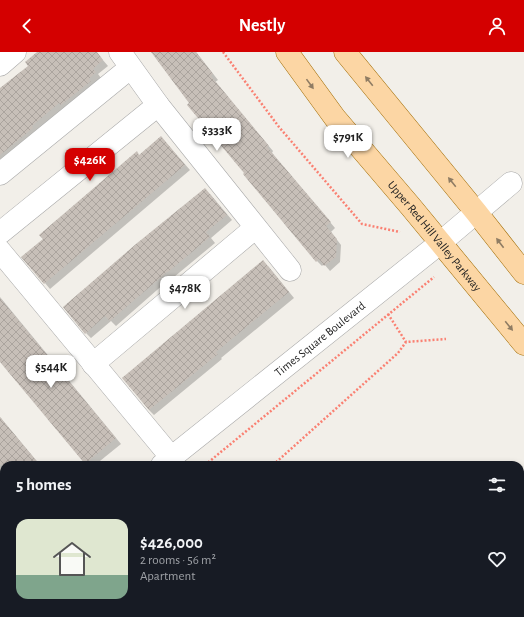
<!DOCTYPE html>
<meta charset="utf-8">
<style>
:root{--surface:#171b24;--page:#20242c;--text:#f1f3f6;--muted:#9ea1a6;--accent:#d40000}
body{margin:0;font-family:"Alegreya Sans",sans-serif;background:var(--page);color:var(--text);height:100vh;display:flex;flex-direction:column;font-size:15px;white-space:nowrap}
*{box-sizing:border-box;margin:0}
p{font-size:13px;color:var(--muted)}
.icon{flex:none;width:22px;height:22px;fill:none;stroke:currentColor;stroke-width:2;stroke-linecap:round;stroke-linejoin:round}
.map{position:relative;flex:1;overflow:hidden}
.details{position:absolute;left:0px;top:409px;width:524px;height:156px;display:flex;flex-direction:column;background:var(--surface);border-radius:12px 12px 0 0;box-shadow:0 2px 6px #0003}
.details>*{flex:none}
.price{position:absolute;translate:-50% -34px;padding:0 9px;border-radius:8px;background:#fff;color:#222;font-size:13px;line-height:26px;filter:drop-shadow(0 1px 2px #0008)}
.price::after{content:'';position:absolute;left:50%;top:24px;width:12px;height:9px;margin-left:-6px;background:inherit;clip-path:polygon(0 0,100% 0,50% 100%)}
.price.selected{background:var(--accent);color:#fff}
ul{padding:0;list-style:none}
li{display:flex;align-items:center;gap:12px;height:100px;padding:0 16px}
li span{display:grid;place-items:center;flex:none;width:112px;height:80px;border-radius:12px;color:#555}
li>.icon{margin-inline-start:auto}
span .icon{width:48px;height:48px;fill:#fffc;stroke-width:1}
li b{font-size:17px}
h2{display:flex;justify-content:space-between;align-items:center;height:48px;padding:0 16px;font-size:17px}
header{display:flex;justify-content:space-between;align-items:center;height:52px;padding:0 16px;background:var(--accent);color:#fff;font-size:18px;font-weight:700}
.map>svg:first-child{display:block}
.shadow{fill:#0003}
.building{fill:url(#building-cross-hatch)}
.lines{fill:none;stroke-linecap:round;stroke-linejoin:round}
.minor-casing{stroke:#a9a9a9;stroke-width:23}
.major-casing{stroke:#a06b00;stroke-width:23}
.path{stroke:#fa8072;stroke-width:2.5;stroke-dasharray:2 2;stroke-linecap:butt}
.minor{stroke:#fff;stroke-width:22}
.major{stroke:#fcd6a4;stroke-width:22}
.oneway{fill:#8f7c63}
.labels{text-anchor:middle;stroke-width:3.5;stroke-linejoin:round;paint-order:stroke}
.street-label{font-size:12px;fill:#222;stroke:#fff}
</style>
<header><svg class="icon" aria-label="back" viewBox="0 0 24 24"><path d="M15 5l-7 7 7 7"/></svg>Nestly<svg class="icon" aria-label="person" viewBox="0 0 24 24"><circle cx="12" cy="8" r="4"/><path d="M4 21q1-7 8-7t8 7"/></svg></header>
<div class="map">
<svg width="524" height="565" viewBox="0 0 524 565">
<defs>
<pattern id="building-cross-hatch" width="8" height="8" patternUnits="userSpaceOnUse"><rect width="8" height="8" fill="#c7bfb8"/><path d="M0 0l8 8M0 8l8-8" fill="none" stroke="#aba49e"/></pattern>
</defs>
<rect width="100%" height="100%" fill="#f2efe9"/>
<g class="shadow">
<path d="M38,0H96L108,14L98,22L101,26L0,109V37L29,14Z"/>
<path d="M152,0H196L218,28L215,30L273,99L272,101L335,176L331,180L341,193L340,210L330,219L324,212L322,214L317,209L246,121Z"/>
<path d="M161,85L190,118L50,237L23,205Z"/>
<path d="M210,142L232,168L211,186L215,191L174,225L173,224L116,274L111,269L91,286L86,281Z"/>
<path d="M268,214L294,246L221,306L222,307L154,363L149,358Z"/>
<path d="M0,245L121,392L95,413H87L0,308Z"/>
<path d="M0,365L40,413H4V439L0,434Z"/>
</g>
<g class="building">
<path d="M37,0H97L103,8L93,17L96,20L89,27L91,29L61,53L59,51L32,74L33,76L0,103V36L28,14L25,10Z"/>
<path d="M151,0H196L213,22L211,24L269,94L267,95L331,170L326,174L337,187L336,205L324,214L319,207L316,210L243,122L244,121L187,53L189,51Z"/>
<path d="M161,84L185,113L44,232L21,205L43,187L39,183L137,99L139,103Z"/>
<path d="M205,136L227,163L206,180L210,185L168,220H167L110,269L105,264L85,282L63,255L136,192Z"/>
<path d="M263,208L289,240L216,300L218,302L149,358L122,326Z"/>
<path d="M0,246L116,386L85,412L0,310Z"/>
<path d="M0,365L40,413H0Z"/>
</g>
<g class="lines">
<defs>
<g id="minor">
<path d="M120,0L158,53L290,218"/>
<path d="M0,13L15,0"/>
<path d="M0,122L130,16"/>
<path d="M0,181L158,53"/>
<path d="M0,199L171,405"/>
<path d="M93,312L255,176"/>
<path id="s1" d="M162,413L440,191L511,131"/>
<path d="M0,502L4,507"/>
<path d="M0,547L4,543"/>
</g>
<g id="major">
<path id="s2" d="M287,0L335,66L411,155L524,292"/>
<path d="M345,0L476,160L524,221"/>
</g>
</defs>
<use href="#minor" class="minor-casing"/>
<use href="#major" class="major-casing"/>
<g class="path">
<path d="M223,0L279,75L362,172L400,180"/>
<path d="M388,262L406,290"/>
<path d="M205,413L434,225"/>
<path d="M273,413L398,301L406,290L446,287"/>
<path d="M515,561L518,565"/>
<path d="M20,565L25,561"/>
<path d="M126,565L129,561"/>
<path d="M315,565L319,561"/>
</g>
<use href="#minor" class="minor"/>
<use href="#major" class="major"/>
</g>
<defs><path id="oneway-solid" d="M-6-.8H1V-3.2L6.5 0L1 3.2V.8H-6Z"/></defs>
<g class="oneway">
<use href="#oneway-solid" transform="translate(369 29) rotate(-129)"/>
<use href="#oneway-solid" transform="translate(310 32) rotate(54)"/>
<use href="#oneway-solid" transform="translate(452 130) rotate(-129)"/>
<use href="#oneway-solid" transform="translate(500 191) rotate(-127)"/>
<use href="#oneway-solid" transform="translate(509 274) rotate(51)"/>
</g>
<g class="labels">
<g class="street-label">
<text dy="4" stroke="none"><textPath href="#s2" startOffset="236">Upper Red Hill Valley Parkway</textPath></text>
<text dy="4" stroke="none"><textPath href="#s1" startOffset="202">Times Square Boulevard</textPath></text>
</g>
</g>
</svg>
<b class="price" style="left:217px;top:100px">$333K</b>
<b class="price" style="left:348px;top:107px">$791K</b>
<b class="price selected" style="left:90px;top:130px">$426K</b>
<b class="price" style="left:185px;top:258px">$478K</b>
<b class="price" style="left:51px;top:337px">$544K</b>
<section class="details">
<h2>5 homes<svg class="icon" aria-label="filters" viewBox="0 0 24 24"><path d="M4 7h16M4 17h16"/><circle cx="9" cy="7" r="2"/><circle cx="15" cy="17" r="2"/></svg></h2>
<ul>
<li><span style="background:linear-gradient(#dfe7d0 70%,#7fa58c 0)"><svg class="icon" aria-label="home" viewBox="0 0 24 24"><path d="M3 11l9-7 9 7M6 9v11h12V9"/></svg></span><div><b>$426,000</b><p>2 rooms · 56 m²</p><p>Apartment</p></div><svg class="icon" aria-label="heart" viewBox="0 0 24 24"><path d="M12 20l-8-8c-3-5 5-10 8-4 3-6 11-1 8 4z"/></svg></li>
</ul>
</section>
</div>
